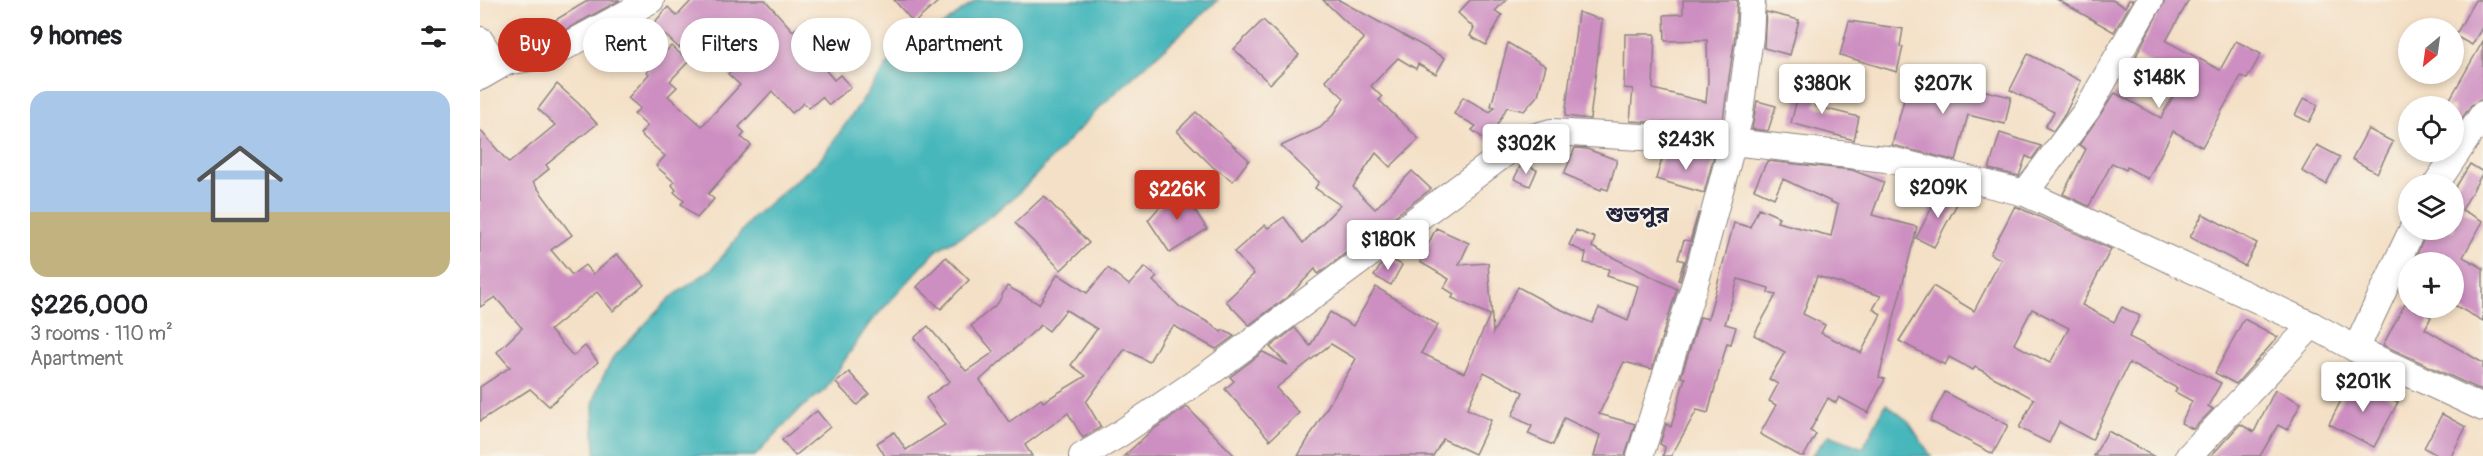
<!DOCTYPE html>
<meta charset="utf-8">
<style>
:root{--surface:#fff;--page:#f2f2f2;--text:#202124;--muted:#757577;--accent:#c8321e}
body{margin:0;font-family:Pangolin,"Noto Sans Bengali",sans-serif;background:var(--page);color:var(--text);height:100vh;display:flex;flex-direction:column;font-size:22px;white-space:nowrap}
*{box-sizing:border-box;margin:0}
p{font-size:20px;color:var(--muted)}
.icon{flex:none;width:33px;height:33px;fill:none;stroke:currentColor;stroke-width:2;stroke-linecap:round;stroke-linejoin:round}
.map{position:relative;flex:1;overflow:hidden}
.side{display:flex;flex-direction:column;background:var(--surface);width:480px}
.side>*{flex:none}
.banner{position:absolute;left:18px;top:18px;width:570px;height:54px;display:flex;gap:12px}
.needle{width:39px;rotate:209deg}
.controls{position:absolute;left:1918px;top:18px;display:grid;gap:12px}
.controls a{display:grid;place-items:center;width:66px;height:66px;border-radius:50%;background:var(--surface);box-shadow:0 3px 9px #0003;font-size:30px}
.price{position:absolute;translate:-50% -51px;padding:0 14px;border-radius:6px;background:#fff;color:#222;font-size:20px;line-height:39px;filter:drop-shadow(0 2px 3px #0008)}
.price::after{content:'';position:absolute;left:50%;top:36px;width:18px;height:14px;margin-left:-9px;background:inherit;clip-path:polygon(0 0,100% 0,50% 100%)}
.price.active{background:var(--accent);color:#fff}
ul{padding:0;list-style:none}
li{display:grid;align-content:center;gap:12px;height:318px;padding:0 30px}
li span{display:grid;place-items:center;height:186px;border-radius:18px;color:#555}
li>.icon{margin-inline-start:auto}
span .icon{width:108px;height:108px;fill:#fffc;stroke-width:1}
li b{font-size:26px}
h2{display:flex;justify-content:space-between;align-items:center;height:72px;padding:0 30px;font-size:26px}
.chip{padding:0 21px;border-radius:27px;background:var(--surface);box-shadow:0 3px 9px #0003;font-size:21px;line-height:54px}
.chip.active{background:var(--accent);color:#fff}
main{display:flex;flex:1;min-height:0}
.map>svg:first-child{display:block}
.water{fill:#47b7bc;stroke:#346c7c;stroke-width:1.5}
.building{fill:#cd8ec1;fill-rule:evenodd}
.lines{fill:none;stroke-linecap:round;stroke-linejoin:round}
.minor-casing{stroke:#8b8180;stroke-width:28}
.minor{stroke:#fff;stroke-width:26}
.labels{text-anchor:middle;stroke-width:4.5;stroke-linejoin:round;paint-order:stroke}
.district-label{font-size:22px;font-weight:bold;fill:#22223b;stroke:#f7f3e8}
</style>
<main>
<section class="side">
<h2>9 homes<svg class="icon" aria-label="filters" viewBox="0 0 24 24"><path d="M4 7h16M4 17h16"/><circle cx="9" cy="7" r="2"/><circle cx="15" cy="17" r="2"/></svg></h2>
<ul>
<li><span style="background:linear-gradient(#a9c7e8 65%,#c2b280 0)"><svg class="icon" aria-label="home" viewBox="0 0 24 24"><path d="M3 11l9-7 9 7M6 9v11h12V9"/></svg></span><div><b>$226,000</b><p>3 rooms · 110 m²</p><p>Apartment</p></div></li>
</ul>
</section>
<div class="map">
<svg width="2003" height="456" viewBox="0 0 2003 456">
<rect width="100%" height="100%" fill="#f7f3e8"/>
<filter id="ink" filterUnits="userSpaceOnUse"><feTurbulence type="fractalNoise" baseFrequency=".0167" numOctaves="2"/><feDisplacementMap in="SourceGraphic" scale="12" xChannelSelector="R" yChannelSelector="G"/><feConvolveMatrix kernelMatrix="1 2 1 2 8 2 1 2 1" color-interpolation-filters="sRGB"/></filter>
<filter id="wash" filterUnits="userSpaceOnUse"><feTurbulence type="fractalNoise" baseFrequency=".008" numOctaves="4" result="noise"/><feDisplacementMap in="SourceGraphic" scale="24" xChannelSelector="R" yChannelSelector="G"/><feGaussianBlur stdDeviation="1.35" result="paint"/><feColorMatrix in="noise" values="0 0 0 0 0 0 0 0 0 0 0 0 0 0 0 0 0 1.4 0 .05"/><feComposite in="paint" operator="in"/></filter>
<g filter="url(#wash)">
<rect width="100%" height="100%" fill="#f4e0c6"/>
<g class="water">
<path d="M497,0H738L622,105L538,194L491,231L458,249L388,325L345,390L321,408L275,456H117L115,452L113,405L118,387L133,358L190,298L233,268L273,217L341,159L407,65Z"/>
<path d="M1406,404L1428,421L1451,456H1331L1349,435L1383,448Z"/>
</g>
<g id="blocks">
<g class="building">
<path d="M109,0H140L65,41L57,42L52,34Z"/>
<path d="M212,0H285L313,31L326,20L340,36L327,48L354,80L360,75L371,87L349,105L342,97L329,108L324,103L312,113L292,91L259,127L265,133L261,137L271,145L228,194L234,199L217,218L201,204L204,201L194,192L196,190L192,185L194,182L176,166L185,156L160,134L167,126L154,114L160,108L148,98L169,74L167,72L191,46L209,61L190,81L197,87L188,96L222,126L260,85L248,74L263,57L224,21L199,48L173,24L188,7L197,16Z"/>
<path d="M414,0H460L434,23Z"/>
<path d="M843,0H859L965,58L956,74L938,64L936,69L918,58L891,86L902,97L899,100L939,139L910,167L896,153L873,187L895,209L932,171L951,189L838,274L835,269L810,295L769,325L746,301L774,274L754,252L785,225L788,228L804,217L823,243L860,205L835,188L839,182L801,146L840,128L854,114L864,98L845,80L884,39Z"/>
<path d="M990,0H1026L1015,11L1022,15L1006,45L990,36L994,28L978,13Z"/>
<path d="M1203,0H1257L1255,36L1242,126L1150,121L1153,89L1144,88L1145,34H1175L1173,89L1226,102L1228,81L1227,40L1185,41L1184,15L1203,14Z"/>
<path d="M1578,0H1632L1645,7L1649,0H1653L1634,32Z"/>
<path d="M1685,0H1709L1686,41L1740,70L1756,41L1781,54L1767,79L1761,76L1722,147L1693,131L1668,179L1647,167L1646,170L1632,163L1609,206L1583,194L1606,149L1599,145L1630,100L1635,93L1681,118L1702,80L1656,56Z"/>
<path d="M1995,0H2003V26L1992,45L1975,36Z"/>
<path d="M1098,12L1122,20L1110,119L1085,116Z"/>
<path d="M1286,12L1319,20L1310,55L1284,48Z"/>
<path d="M783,20L819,55L790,84L754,49Z"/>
<path d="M1369,21L1423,29L1420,46L1423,47L1417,72L1360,55Z"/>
<path d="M2003,41V99L1991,105L1974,130V106H1966Z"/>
<path d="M1028,43L1066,66L1058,95L1044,111L1027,107L1008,142L992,130L996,126L974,114L983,97L1010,112L1015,107L1011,106Z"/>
<path d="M1548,54L1601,81L1585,114L1573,131L1565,127L1574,112L1530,90Z"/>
<path d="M1431,73L1531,97L1525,124L1488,115L1476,161L1412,145Z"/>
<path d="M1321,83L1340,88L1335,106L1379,117L1374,140L1311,123Z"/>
<path d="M77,84L99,104L117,124L66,165L69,169L53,182L92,235L71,250L92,275L105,265L113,274L137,254L164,285L133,311L117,292L70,330L93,356L105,346L118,362L69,406L50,389L0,421V387L30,367L17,352L42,328L15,297L0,307V130L29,163L75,125L58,109Z"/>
<path d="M1824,98L1838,105L1829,122L1815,115Z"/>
<path d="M1277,101L1296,106L1288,131L1272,129Z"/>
<path d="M716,112L769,160L753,181L733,167L697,131Z"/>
<path d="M1888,129L1913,142L1897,173L1872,159Z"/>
<path d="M1520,133L1561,146L1552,159L1546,156L1539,176L1509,169Z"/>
<path d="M1837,145L1860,157L1846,184L1822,171Z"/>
<path d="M1095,148L1107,149L1137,160L1128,190L1122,188L1121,190L1084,174Z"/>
<path d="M1184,153L1234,156L1224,193L1176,179Z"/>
<path d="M1287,161L1372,170L1404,182L1392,215L1437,227L1399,377L1405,379L1388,413L1359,397L1356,403L1348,398L1330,431L1336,434L1324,456H1320L1280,434L1296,405L1289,401L1298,384L1289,379L1305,352L1274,335L1296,295L1288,293L1289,288L1258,279L1245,324L1256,327L1251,344L1247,343L1228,413L1217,410L1191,456H1183L1185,447L1180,444L1186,424L1191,427L1205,378L1201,377L1220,317L1228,319L1254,223L1270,227L1279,208L1299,217L1297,222L1351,236L1358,205L1303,179L1294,198L1274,189ZM1337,276L1401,296L1393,309L1401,314L1381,353L1341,333L1345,325L1323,314Z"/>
<path d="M1042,163L1057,170L1050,186L1034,179Z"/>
<path d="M1990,164L2003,172L1982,210L2003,221L1983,257L2003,268V321L1974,305V262H1951L1937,255L1947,230H1974V190Z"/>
<path d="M699,185L727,229L690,253L668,220Z"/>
<path d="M1461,190L1479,200L1454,247L1436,238Z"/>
<path d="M564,196L609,243L581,270L535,223Z"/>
<path d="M1535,206L1631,249L1602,305L1634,322L1642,307L1660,316L1649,337L1741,383L1728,406L1733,409L1713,429L1701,423L1712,401L1695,392L1697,388L1649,363L1612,440L1579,422L1569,443L1539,428L1554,399L1495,367L1493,370L1469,357L1465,365L1419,341L1453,286L1494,311L1521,259L1510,254ZM1552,309L1589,328L1570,363L1534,344Z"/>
<path d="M1218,213H1219L1200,281L1198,280L1204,261L1198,259L1204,240L1210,241Z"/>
<path d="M1723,214L1777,243L1765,266L1710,237Z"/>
<path d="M956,228L989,243L979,265L1008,263L1013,333L1038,287L1073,306L1112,323L1119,308L1148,321L1158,286L1127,276L1129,269L1104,263L1106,253L1089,245L1096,230L1115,238L1112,247L1197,289L1172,369L1144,362L1119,414L1155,424L1145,456H1114L1120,435L1084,418L1073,445L1048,434L1052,426L1032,416L1043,392L1004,372L987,409L1011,420L995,454L963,439L953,456H818L876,359L851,344L796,388L819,413L790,440L745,389L754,381L750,377L783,352L808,365L790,347L815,328L830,346L850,312L873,326L896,287L958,325L941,353L984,373L1010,315L972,298L974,294L964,288L969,279L940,262Z"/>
<path d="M466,257L489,280L461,309L437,287Z"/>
<path d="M909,258L922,265L911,285L894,276L901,265Z"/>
<path d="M665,267L677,277L673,281L700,307L731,324L741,332L743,330L754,336L736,349L694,326L683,337L669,362L645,349L606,402L621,427L603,438L588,413L545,445L552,456H405L397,443L414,432L426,450L465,425L446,398L470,381L434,338L448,326L486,371L514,352L491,326L518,303L527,286L559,304L578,274L607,293L628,268L649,285ZM586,310L617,329L591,365L606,376L563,402L561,399L529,422L500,380L561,325L569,331Z"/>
<path d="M1925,304L1951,317L1945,329L2003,363V391L1903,345Z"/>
<path d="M1764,319L1798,337L1756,384L1735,373Z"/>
<path d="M369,372L389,394L377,405L356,383Z"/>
<path d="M1872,379L1918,402L1894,447L1849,424Z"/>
<path d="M1795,390L1821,403L1807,430L1798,425L1780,456H1731L1760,424L1774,432Z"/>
<path d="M1465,392L1528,425L1513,454L1450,421Z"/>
<path d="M707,407L755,456H644L671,431Z"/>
<path d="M337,411L350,427L315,456L302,440Z"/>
<path d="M1962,414L1986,427L1971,456H1959L1944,448Z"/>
<path d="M1628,431L1673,456H1614Z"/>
</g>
</g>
</g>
<g filter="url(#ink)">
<use href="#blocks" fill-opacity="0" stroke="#8b8180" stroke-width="1.5"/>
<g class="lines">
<defs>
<g id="minor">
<path d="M0,40L17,67"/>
<path d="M0,77L26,62L70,55L171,0"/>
<path d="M1956,184L2003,114"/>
<path d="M1545,193L1607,110L1670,0"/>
<path d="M1876,349L1932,230"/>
<path d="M602,456L638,435L731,372L1031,149L1050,138L1071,132L1252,142L1406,159L1545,193L1832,325L1876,349L2003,408"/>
<path d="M1160,456L1217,277L1259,119L1270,37L1272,0"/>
<path d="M1709,456L1832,325"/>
</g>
</defs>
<use href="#minor" class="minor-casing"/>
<use href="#minor" class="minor"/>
</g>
</g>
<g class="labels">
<g class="district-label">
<text x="1157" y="222">শুভপুর</text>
</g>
</g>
</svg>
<div class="controls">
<a><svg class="needle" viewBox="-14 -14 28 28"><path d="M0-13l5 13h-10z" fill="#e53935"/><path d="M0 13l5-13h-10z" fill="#757577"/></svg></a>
<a><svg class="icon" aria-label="locate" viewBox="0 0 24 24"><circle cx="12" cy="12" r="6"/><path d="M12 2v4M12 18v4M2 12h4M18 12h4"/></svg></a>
<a><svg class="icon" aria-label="layers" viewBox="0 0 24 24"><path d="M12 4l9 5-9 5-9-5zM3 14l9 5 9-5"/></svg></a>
<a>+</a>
</div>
<b class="price" style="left:1679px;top:109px">$148K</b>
<b class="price" style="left:1342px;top:115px">$380K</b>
<b class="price" style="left:1463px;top:115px">$207K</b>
<b class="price" style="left:1206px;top:171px">$243K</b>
<b class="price" style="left:1046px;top:175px">$302K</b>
<b class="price" style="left:1458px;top:219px">$209K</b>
<b class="price active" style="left:697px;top:221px">$226K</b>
<b class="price" style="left:908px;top:271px">$180K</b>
<b class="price" style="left:1883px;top:413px">$201K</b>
<div class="banner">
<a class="chip active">Buy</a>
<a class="chip">Rent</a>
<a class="chip">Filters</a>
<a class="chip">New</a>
<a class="chip">Apartment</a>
</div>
</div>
</main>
